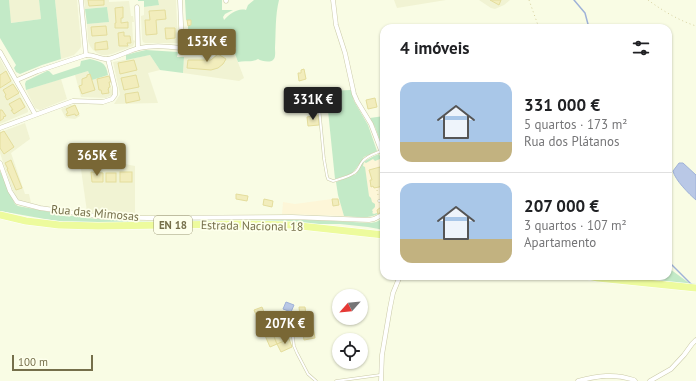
<!DOCTYPE html>
<html lang="pt">
<meta charset="utf-8">
<style>
:root{--surface:#fff;--page:#f2f2f2;--text:#202124;--muted:#757577;--line:#e0e0e0;--accent:#796735}
body{margin:0;font-family:"PT Sans",sans-serif;background:var(--page);color:var(--text);height:100vh;display:flex;flex-direction:column;font-size:15px;white-space:nowrap}
*{box-sizing:border-box;margin:0}
p{font-size:13px;color:var(--muted)}
.icon{flex:none;width:22px;height:22px;fill:none;stroke:currentColor;stroke-width:2;stroke-linecap:round;stroke-linejoin:round}
.map{position:relative;flex:1;overflow:hidden}
.details{position:absolute;left:380px;top:24px;width:292px;height:256px;display:flex;flex-direction:column;background:var(--surface);border-radius:12px;box-shadow:0 1px 3px #0004}
.details>*{flex:none}
.needle{width:26px;rotate:243deg}
.buttons{position:absolute;left:332px;top:289px;display:grid;gap:8px}
.buttons a{display:grid;place-items:center;width:36px;height:36px;border-radius:50%;background:var(--surface);box-shadow:0 1px 3px #0004;font-size:20px}
.scale{position:absolute;left:12px;bottom:10px;width:81px;box-sizing:border-box;padding-left:4px;border:2px solid #756f4a;border-top:0;font-size:11px;line-height:14px;white-space:nowrap;color:#756f4a;-webkit-text-stroke:3px #fdffeb;paint-order:stroke}
.price{position:absolute;translate:-50% -34px;padding:0 9px;border-radius:4px;background:var(--accent);color:#fff;font-size:13px;line-height:26px;filter:drop-shadow(0 1px 2px #0008)}
.price::after{content:'';position:absolute;left:50%;top:24px;width:12px;height:9px;margin-left:-6px;background:inherit;clip-path:polygon(0 0,100% 0,50% 100%)}
.price.selected{background:#222;color:#fff}
ul{padding:0;list-style:none}
li{display:flex;align-items:center;gap:12px;height:100px;padding:0 20px}
li+li{border-top:1px solid var(--line)}
li span{display:grid;place-items:center;flex:none;width:112px;height:80px;border-radius:12px;color:#555}
li>.icon{margin-inline-start:auto}
span .icon{width:48px;height:48px;fill:#fffc;stroke-width:1}
li b{font-size:17px}
h2{display:flex;justify-content:space-between;align-items:center;height:48px;padding:0 20px;font-size:17px}
.map>svg:first-child{display:block}
.residential{fill:#f1f3d3}
.commercial{fill:#fdf6d8}
.green{fill:#c3eac7}
.water{fill:#b9c8e6;stroke:#9fb2d8}
.lines{fill:none;stroke-linecap:round;stroke-linejoin:round}
.stream{stroke:#9fb2d8;stroke-width:1.5}
.building{fill:#f2edbc;stroke:#e4dd9c}
.service-casing{stroke:#cbcaa8;stroke-width:3}
.minor-casing{stroke:#cbcaa8;stroke-width:5}
.primary-casing{stroke:#fff;stroke-width:8}
.path{stroke:#d7d19f;stroke-width:1;stroke-dasharray:1 3;stroke-linecap:butt}
.service{stroke:#fff;stroke-width:2}
.minor{stroke:#fff;stroke-width:4}
.primary{stroke:#edfb9d;stroke-width:7}
.labels{text-anchor:middle;stroke-width:3.5;stroke-linejoin:round;paint-order:stroke}
.shield{fill:#fdffeb;stroke:#9e9a7a;stroke-width:1}
.shield-label{font-size:11px;font-weight:bold;fill:#756f4a}
.street-label{font-size:12px;fill:#756f4a;stroke:#fdffeb}
</style>
<div class="map">
<svg width="696" height="381" viewBox="0 0 696 381">
<rect width="100%" height="100%" fill="#f9fce4"/>
<g class="residential">
<path d="M9,0H39L41,19L10,23Z"/>
<path d="M55,0H77L81,43V47L78,51L74,55L61,59Z"/>
<path d="M84,0H109V2L129,1L131,16H133L134,22H132L133,40L135,41L133,46L112,54L107,55H102L97,53L93,50L90,46L88,41L87,24L109,22L107,7L85,9Z"/>
<path d="M158,0H176L178,43H145L143,42L142,39L141,16L144,15V7L158,5Z"/>
<path d="M394,0H446L397,8Z"/>
<path d="M468,0H510L504,5L495,9L491,8L479,0Z"/>
<path d="M218,50L234,52L244,78L239,81L183,73L184,57L211,58L215,56L217,53Z"/>
<path d="M150,55L160,70L148,73L158,103L114,104L119,96L120,94L113,62Z"/>
<path d="M0,59L28,110V112L26,113L0,124Z"/>
<path d="M88,71L92,80L108,75L112,91V95L106,98L81,97L75,75Z"/>
<path d="M61,79L67,99L40,110L35,108L26,90Z"/>
<path d="M71,105H75L80,116L75,119L66,118L65,117L61,109Z"/>
<path d="M25,123L30,139L11,153L25,194H29L31,203L20,201L16,197L11,186L0,153V131L1,132Z"/>
<path d="M79,155L135,166V215L103,214L87,212Z"/>
</g>
<g class="commercial">
<path d="M379,154L384,164V210L378,214L370,217L363,167L364,163L366,160Z"/>
<path d="M339,198L344,216L282,214L283,202L295,204Z"/>
</g>
<g class="green">
<path d="M0,0H9L11,23L41,19L39,0H55L61,59L42,65L20,74L16,72L14,68L16,65L0,38Z"/>
<path d="M138,0H158L159,5L144,7V1H138Z"/>
<path d="M185,0H222V10H233L225,14L223,17L224,20C230,14 237,8 246,10L248,5L254,0H279C275,16 276,32 275,48C275,51 276,58 273,60C270,63 261,61 258,59C252,63 245,60 238,62L235,54L236,48L233,43L234,52L214,49V44L210,41L204,42L199,47L188,46V26L191,25V21L186,20Z"/>
<path d="M107,7L109,22L87,24L85,9Z"/>
<path d="M146,50L178,52L177,57H184L183,73L160,70L150,55L126,60V55L137,52Z"/>
<path d="M90,59C101,62 106,62 108,75L92,80L88,71L26,90L25,84L26,81L47,71H49L53,75L80,66L81,61Z"/>
<path d="M351,90L354,101L368,125L377,151L364,157L355,170L351,174L335,179L326,91Z"/>
<path d="M384,116V151L375,127L370,118Z"/>
<path d="M379,154L384,165V167L380,159L375,161L373,159L366,163L364,162L363,166L365,167L369,196L371,198L372,202L375,204V207L372,210L373,212L372,213L374,214L377,213L384,209V210C372,220 358,217 344,216L338,195L336,182L356,174L363,162L374,156Z"/>
<path d="M0,171L15,204L18,206C50,212 82,219 115,220C148,222 181,220 215,220C266,219 318,219 370,223L376,222L384,218V230L368,227L340,224H104L64,222L45,219L0,211Z"/>
<path d="M668,269H670L689,283L696,284V287L616,276H668Z"/>
</g>
<g class="water">
<path d="M679,163H683L696,175V200C689,194 675,180 673,171Z"/>
<path d="M286,302L294,305L291,312L283,309Z"/>
</g>
<g class="lines">
<g class="stream">
<path d="M574,0L585,13L589,28"/>
<path d="M668,261L692,285"/>
</g>
</g>
<g class="building">
<path d="M88,0H104V5L89,6Z"/>
<path d="M490,0H501L499,5Z"/>
<path d="M123,7V18H121V23L128,22V28H115V23H116L115,8Z"/>
<path d="M165,10L166,19L156,20L157,34L146,35L145,20H150L149,11Z"/>
<path d="M187,20H191V25L188,26Z"/>
<path d="M106,26L107,35L92,36L91,27Z"/>
<path d="M165,28H175V38L166,39Z"/>
<path d="M124,32V36H130L131,43H127L128,46H119L118,33Z"/>
<path d="M107,41L108,49L95,50V43Z"/>
<path d="M218,54L226,59L223,64L218,68L211,70L187,68L188,60H211Z"/>
<path d="M134,60L137,70L120,74L118,63Z"/>
<path d="M304,69L306,79L299,81L298,73H301V70Z"/>
<path d="M6,71L11,81L0,88V75Z"/>
<path d="M90,74L95,90L82,94L79,86L82,85V79L87,77V75Z"/>
<path d="M136,75L139,87L124,90L121,78Z"/>
<path d="M109,76L111,82H109L110,87L108,88L109,89H108L109,93L102,94L101,90H99L97,79Z"/>
<path d="M13,84L19,93L7,100L5,96L6,95L3,90Z"/>
<path d="M138,92L140,100L126,103L125,94Z"/>
<path d="M20,98L25,107L14,114L11,110H13L9,104Z"/>
<path d="M375,98L377,107L368,109L366,100Z"/>
<path d="M75,105L79,114L76,116L75,114L67,116L66,114L68,113L66,109Z"/>
<path d="M0,110H2L6,116L3,117L4,118L0,121Z"/>
<path d="M318,115L319,125L308,126L307,117Z"/>
<path d="M4,131L14,147L4,154L0,148V133Z"/>
<path d="M11,160L22,188L16,190L7,169H8L5,163Z"/>
<path d="M380,167L383,176L384,175V186L374,188L373,186L371,187L370,180H372L369,170Z"/>
<path d="M91,172L103,173V182H92Z"/>
<rect x="120" y="172" width="12" height="10"/>
<rect x="106" y="173" width="10" height="9"/>
<path d="M236,194L248,196L247,201L236,199Z"/>
<path d="M264,199L273,201L272,207L263,205Z"/>
<path d="M332,199H338L339,205L333,206Z"/>
<path d="M384,205V210L378,214L377,210Z"/>
<path d="M262,307L277,344L270,347L254,310Z"/>
<path d="M299,307H305L306,315L300,316Z"/>
<path d="M278,313L289,339L284,342L274,319L275,318L274,314Z"/>
<path d="M274,319L284,342L277,344L268,321Z"/>
<path d="M312,321L315,338L304,340L301,322Z"/>
<path d="M289,339L292,347L281,352L277,344Z"/>
</g>
<g class="lines">
<defs>
<g id="service">
<path d="M318,96L324,159L327,176L328,179L333,181C339,179 349,177 354,173C358,171 359,166 362,162C366,156 374,154 381,151"/>
<path d="M379,201L384,199"/>
<path d="M291,321L294,346L297,353L308,374L316,381"/>
<path d="M336,381L380,375"/>
</g>
<g id="minor">
<path d="M81,0L86,55"/>
<path d="M180,0L182,48"/>
<path d="M226,0V1"/>
<path d="M333,0L336,25L345,53L354,94L357,101L371,124L384,158"/>
<path d="M137,7L138,48"/>
<path d="M0,52L35,114"/>
<path d="M17,80L38,71L86,55C93,54 99,59 107,59C113,59 130,50 139,48C159,44 180,48 200,50L207,49"/>
<path d="M0,128L73,101L103,102L112,99L115,95V88L108,59"/>
<path d="M0,163L10,191L17,202L40,208L103,217L148,218L292,217L369,220L374,219L384,214"/>
<path d="M381,381L382,355L390,308L393,293L400,276"/>
<path d="M578,381C597,376 615,373 634,380L635,381"/>
<path d="M650,381L671,369L684,355L692,344L696,340"/>
</g>
<g id="primary">
<path d="M0,215L26,221L59,225L98,226L237,224L291,225L384,235"/>
<path d="M588,276L598,278L696,288"/>
</g>
</defs>
<use href="#service" class="service-casing"/>
<use href="#minor" class="minor-casing"/>
<use href="#primary" class="primary-casing"/>
<g class="path">
<path d="M529,0L539,28"/>
<path d="M648,0C663,11 678,20 696,26"/>
<path d="M377,190L378,195L382,194"/>
</g>
<use href="#service" class="service"/>
<use href="#minor" class="minor"/>
<use href="#primary" class="primary"/>
</g>
<g class="labels">
<rect class="shield" x="154" y="216" width="38" height="18" rx="3"/>
<g class="shield-label">
<text x="173" y="229">EN 18</text>
</g>
<g class="street-label">
<text transform="translate(95 213) rotate(5)" y="4">Rua das Mimosas</text>
<text transform="translate(252 226) rotate(1)" y="4">Estrada Nacional 18</text>
</g>
</g>
</svg>
<div class="buttons">
<a><svg class="needle" viewBox="-14 -14 28 28"><path d="M0-13l5 13h-10z" fill="#e53935"/><path d="M0 13l5-13h-10z" fill="#757577"/></svg></a>
<a><svg class="icon" aria-label="locate" viewBox="0 0 24 24"><circle cx="12" cy="12" r="6"/><path d="M12 2v4M12 18v4M2 12h4M18 12h4"/></svg></a>
</div>
<div class="scale">100 m</div>
<b class="price" style="left:207px;top:63px">153K €</b>
<b class="price selected" style="left:313px;top:121px">331K €</b>
<b class="price" style="left:97px;top:177px">365K €</b>
<b class="price" style="left:285px;top:345px">207K €</b>
<section class="details">
<h2>4 imóveis<svg class="icon" aria-label="filters" viewBox="0 0 24 24"><path d="M4 7h16M4 17h16"/><circle cx="9" cy="7" r="2"/><circle cx="15" cy="17" r="2"/></svg></h2>
<ul>
<li><span style="background:linear-gradient(#a9c7e8 75%,#c2b280 0)"><svg class="icon" aria-label="home" viewBox="0 0 24 24"><path d="M3 11l9-7 9 7M6 9v11h12V9"/></svg></span><div><b>331 000 €</b><p>5 quartos · 173 m²</p><p>Rua dos Plátanos</p></div></li>
<li><span style="background:linear-gradient(#a9c7e8 70%,#c2b280 0)"><svg class="icon" aria-label="home" viewBox="0 0 24 24"><path d="M3 11l9-7 9 7M6 9v11h12V9"/></svg></span><div><b>207 000 €</b><p>3 quartos · 107 m²</p><p>Apartamento</p></div></li>
</ul>
</section>
</div>
